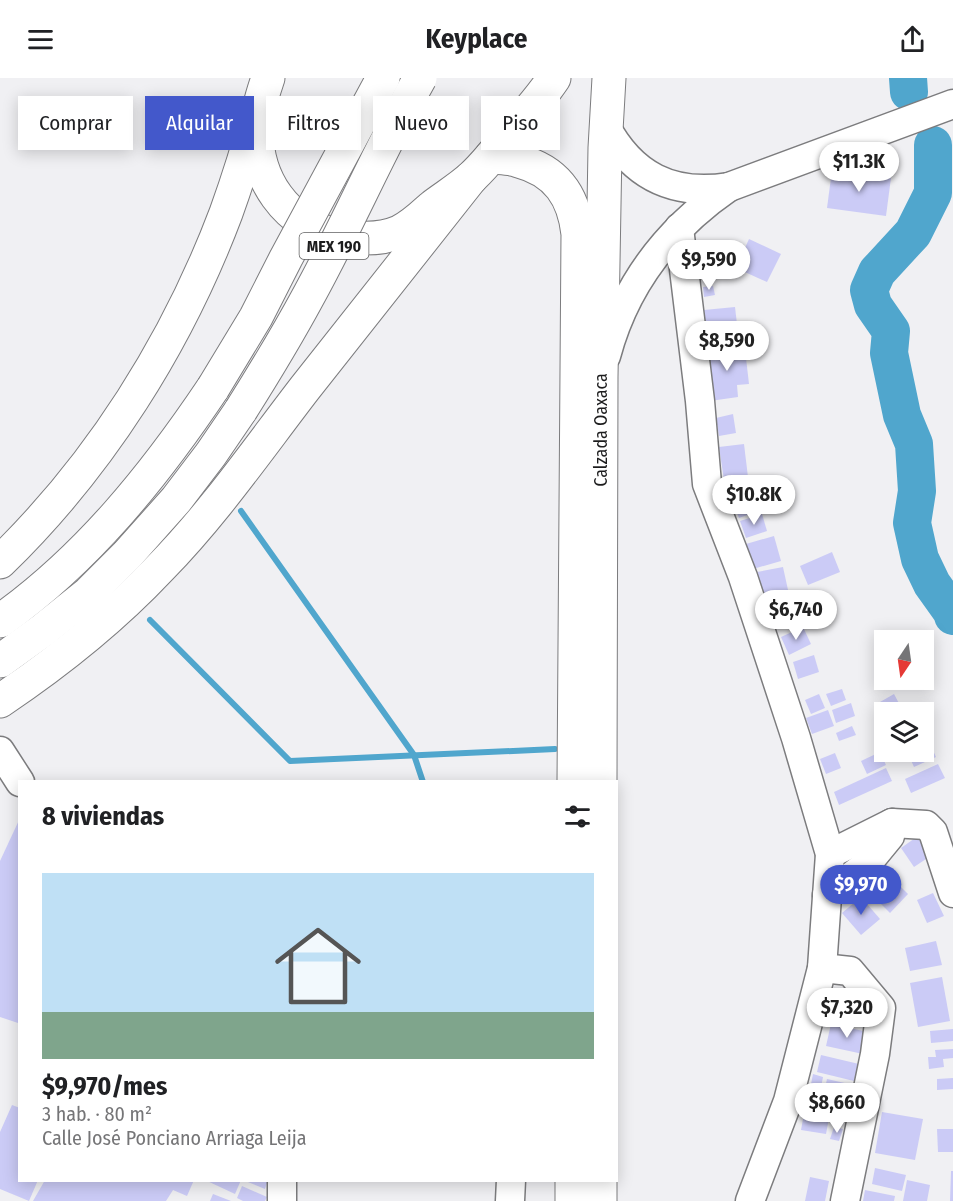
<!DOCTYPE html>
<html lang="es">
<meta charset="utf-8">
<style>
:root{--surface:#fff;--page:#f2f2f2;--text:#202124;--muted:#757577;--accent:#4358cb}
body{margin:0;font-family:"Fira Sans Condensed",sans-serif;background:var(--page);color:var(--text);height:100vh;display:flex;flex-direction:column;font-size:22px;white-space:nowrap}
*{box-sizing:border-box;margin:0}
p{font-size:20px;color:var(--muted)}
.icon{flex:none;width:33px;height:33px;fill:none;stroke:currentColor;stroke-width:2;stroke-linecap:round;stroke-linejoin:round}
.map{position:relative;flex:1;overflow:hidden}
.drawer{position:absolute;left:18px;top:702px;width:600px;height:402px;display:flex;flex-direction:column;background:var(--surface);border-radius:0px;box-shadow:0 3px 15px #0003}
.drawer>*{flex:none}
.guide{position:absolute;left:18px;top:18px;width:600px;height:54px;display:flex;gap:12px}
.needle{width:39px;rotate:193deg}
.tools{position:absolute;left:874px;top:552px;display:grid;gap:12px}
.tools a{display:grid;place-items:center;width:60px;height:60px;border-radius:0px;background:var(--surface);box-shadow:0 3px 15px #0003;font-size:30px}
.price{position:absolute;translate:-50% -51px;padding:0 14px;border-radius:21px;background:#fff;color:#222;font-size:20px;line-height:39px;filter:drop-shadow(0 2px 3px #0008)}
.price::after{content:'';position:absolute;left:50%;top:36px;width:18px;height:14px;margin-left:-9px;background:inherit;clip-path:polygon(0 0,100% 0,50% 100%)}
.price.selected{background:var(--accent);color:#fff}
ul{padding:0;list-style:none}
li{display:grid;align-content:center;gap:12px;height:318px;padding:0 24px}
li span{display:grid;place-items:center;height:186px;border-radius:0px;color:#555}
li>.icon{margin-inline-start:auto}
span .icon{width:108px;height:108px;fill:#fffc;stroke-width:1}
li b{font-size:26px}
h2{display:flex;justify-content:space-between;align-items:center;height:72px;padding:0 24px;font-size:26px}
.chip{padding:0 21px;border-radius:0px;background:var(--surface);box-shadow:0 3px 15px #0003;font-size:21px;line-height:54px}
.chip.selected{background:var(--accent);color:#fff}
header{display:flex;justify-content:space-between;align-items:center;height:78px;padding:0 24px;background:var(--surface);font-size:27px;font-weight:700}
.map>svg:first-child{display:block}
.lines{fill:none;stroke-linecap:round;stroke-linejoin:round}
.stream{stroke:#50a6cd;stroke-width:6}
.river{stroke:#50a6cd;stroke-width:38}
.building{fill:#cbcbf6}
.minor-casing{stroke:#7c7c7e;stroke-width:31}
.major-casing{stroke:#7c7c7e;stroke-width:35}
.highway-casing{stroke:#7c7c7e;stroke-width:35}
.minor{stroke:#fff;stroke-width:28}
.major{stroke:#fff;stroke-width:33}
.highway{stroke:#fff;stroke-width:33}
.highway-bridge-casing{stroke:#7c7c7e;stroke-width:35;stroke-linecap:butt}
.highway-bridge{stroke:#fff;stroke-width:33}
.labels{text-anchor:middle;stroke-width:6;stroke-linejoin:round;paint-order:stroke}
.shield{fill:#fff;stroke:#606061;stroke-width:1.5}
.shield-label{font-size:16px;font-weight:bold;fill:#1c1c1d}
.street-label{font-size:18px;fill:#1c1c1d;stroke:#fff}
</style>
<header><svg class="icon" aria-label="menu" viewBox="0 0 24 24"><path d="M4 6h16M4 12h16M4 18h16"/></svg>Keyplace<svg class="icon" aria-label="share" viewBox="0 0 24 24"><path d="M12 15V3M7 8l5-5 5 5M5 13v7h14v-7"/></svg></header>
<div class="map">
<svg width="953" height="1123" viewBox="0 0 953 1123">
<rect width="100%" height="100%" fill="#f0f0f3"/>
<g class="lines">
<g class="stream">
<path d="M241,433L414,677L423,704"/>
<path d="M150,542L290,683L555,671"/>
</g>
<g class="river">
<path d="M908,0L909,14"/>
<path d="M933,67V115L913,155L877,194L869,212L873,227L891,253L889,275L902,337L914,366L917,413L912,445L920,481L932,506L952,534L953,538"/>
</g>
</g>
<g class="building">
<path d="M832,92L891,100L886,138L827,130Z"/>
<path d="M749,161L781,176L767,204L736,190Z"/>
<path d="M713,208L715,217L704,219L703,209Z"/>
<path d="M735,229L739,263L708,266L704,232Z"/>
<path d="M748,263L751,279L746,280L749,306L737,307L738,319L710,323L706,274L722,271L723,278L737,276L736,265Z"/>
<path d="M733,336L736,355L719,358L716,340Z"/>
<path d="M744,366L748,399L724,402L719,369Z"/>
<path d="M751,402L761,432L739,440L728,410Z"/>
<path d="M762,436L767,453L746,460L740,443Z"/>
<path d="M774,458L781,483L753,491L746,466Z"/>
<path d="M832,474L840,494L808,507L800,488Z"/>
<path d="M783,489L788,512L762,517L757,494Z"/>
<path d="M803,549L811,566L789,577L781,559Z"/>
<path d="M814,577L819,594L798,601L793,584Z"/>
<path d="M842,611L846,622L831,628L826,616Z"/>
<path d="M819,616L825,630L811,636L805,622Z"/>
<path d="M894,616L902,631L896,634H886L880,624Z"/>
<path d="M851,625L855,638L836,645L832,632Z"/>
<path d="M828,632L834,648L812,656L806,640Z"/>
<path d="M852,648L856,657L839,663L836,655Z"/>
<path d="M931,668L936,679L914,689L909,678L919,674H924V671Z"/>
<path d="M880,674L886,687L867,696L861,683Z"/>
<path d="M835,675L841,690L826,696L820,681Z"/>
<path d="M938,686L945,700L911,715L905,701Z"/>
<path d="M886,690L892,703L839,727L834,714Z"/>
<path d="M20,740V941L18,945L0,939V783Z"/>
<path d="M918,758L932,777L914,789L901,770Z"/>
<path d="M884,790L894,800L876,819L866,809Z"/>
<path d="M898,806L908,816L890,835L880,825Z"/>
<path d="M933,815L944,838L927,845L917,822Z"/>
<path d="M861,819L880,841L861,857L842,835Z"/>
<path d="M936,863L942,887L910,893L905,870Z"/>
<path d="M942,899L950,943L918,949L910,905Z"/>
<path d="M831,946L868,954L863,976L826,968Z"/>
<path d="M953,951V963L931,965L930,953Z"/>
<path d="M953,971V980L943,981L944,989L929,991L928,979H936L935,972Z"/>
<path d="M821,977L859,986L854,1003L817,994Z"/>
<path d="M813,996L823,999L819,1019L809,1016Z"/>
<path d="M953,1000V1011L937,1012V1001Z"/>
<path d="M827,1001L858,1008L856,1016L836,1012L832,1030L821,1028Z"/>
<path d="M839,1023L854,1026L852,1035L837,1032Z"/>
<path d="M12,1027L20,1030V1102H38L29,1123L0,1111V1054Z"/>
<path d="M805,1030L830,1035L826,1056L801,1052Z"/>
<path d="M882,1034L923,1041L915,1082L875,1075Z"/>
<path d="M834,1049L843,1051L839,1063L830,1061Z"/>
<path d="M937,1051H953V1074H938Z"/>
<path d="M875,1090L906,1097L902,1113L872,1106Z"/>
<path d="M951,1093H953V1123H950Z"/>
<path d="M810,1099L829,1103L825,1123H805Z"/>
<path d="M45,1102H194L187,1118L173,1112L166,1123H33Z"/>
<path d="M205,1102H241L235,1116Z"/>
<path d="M243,1102H268L265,1111Z"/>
<path d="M907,1102L930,1107L927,1123H903Z"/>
<path d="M242,1108L267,1119L265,1123H243L237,1120Z"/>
<path d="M865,1112L895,1118L894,1123H863Z"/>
<path d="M213,1116L231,1123H210Z"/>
</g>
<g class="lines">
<defs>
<g id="minor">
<path d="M605,47C632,98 672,118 729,109L953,26"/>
<path d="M679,150L700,323L707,406L743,499L796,660L830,776L822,890L788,1023L750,1123"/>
<path d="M606,278C625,206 668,151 729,109"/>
<path d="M0,673L20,704"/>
<path d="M830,776L892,745L926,747L933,754L953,815"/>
<path d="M827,817L867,786L890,758L892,745"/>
<path d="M822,890L850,893L881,930L875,976L845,1123"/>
<path d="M282,1102V1123"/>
<path d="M510,1123L511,1102"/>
</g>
<g id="major">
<path d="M268,0C263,15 258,29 257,44C253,100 286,148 341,158C360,161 381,162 399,154C412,148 422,138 432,129C445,119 460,110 472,99C488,84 501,67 514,50C528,34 542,18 554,0"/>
<path d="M491,79C500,80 511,80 519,83C557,93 574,119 578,156L574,704"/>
<path d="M600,704L601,299L605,70L609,0"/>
<path d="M572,1102V1123"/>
<path d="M600,1123V1102"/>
</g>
<g id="highway">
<path d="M0,484C100,387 177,265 226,135C239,99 250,63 260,26"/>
<path d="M0,543C87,481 154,398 213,310"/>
<path d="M0,583L43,552L88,516L127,477L176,422L211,376L241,332"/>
<path d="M0,623C58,584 112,541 160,490C214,435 258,371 305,310C360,240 415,170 471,100"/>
</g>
</defs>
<use href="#minor" class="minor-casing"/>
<use href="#major" class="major-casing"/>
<use href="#highway" class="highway-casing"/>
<use href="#minor" class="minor"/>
<use href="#major" class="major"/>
<use href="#highway" class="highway"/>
<defs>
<g id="highway-bridge">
<path d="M213,310L256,239L286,180L383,0"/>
<path d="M241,332C265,294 288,256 309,217C348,146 380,71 420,0"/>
</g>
</defs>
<use href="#highway-bridge" class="highway-bridge-casing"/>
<use href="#highway-bridge" class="highway-bridge"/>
</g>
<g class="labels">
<rect class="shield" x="299.5" y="155" width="69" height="26" rx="4.5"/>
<g class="shield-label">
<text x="334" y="174">MEX 190</text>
</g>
<g class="street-label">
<text transform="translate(601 352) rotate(-90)" y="6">Calzada Oaxaca</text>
</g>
</g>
</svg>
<div class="tools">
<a><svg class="needle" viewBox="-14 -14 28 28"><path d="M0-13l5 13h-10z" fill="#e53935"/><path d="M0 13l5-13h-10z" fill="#757577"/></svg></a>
<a><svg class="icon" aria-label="layers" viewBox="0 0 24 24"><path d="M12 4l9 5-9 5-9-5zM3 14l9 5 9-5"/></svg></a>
</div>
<b class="price" style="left:859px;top:115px">$11.3K</b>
<b class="price" style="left:709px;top:213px">$9,590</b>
<b class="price" style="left:727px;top:294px">$8,590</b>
<b class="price" style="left:754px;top:448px">$10.8K</b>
<b class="price" style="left:796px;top:563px">$6,740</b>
<b class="price selected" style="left:861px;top:838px">$9,970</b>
<b class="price" style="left:847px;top:961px">$7,320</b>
<b class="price" style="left:837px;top:1056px">$8,660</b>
<div class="guide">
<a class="chip">Comprar</a>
<a class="chip selected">Alquilar</a>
<a class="chip">Filtros</a>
<a class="chip">Nuevo</a>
<a class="chip">Piso</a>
</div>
<section class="drawer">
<h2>8 viviendas<svg class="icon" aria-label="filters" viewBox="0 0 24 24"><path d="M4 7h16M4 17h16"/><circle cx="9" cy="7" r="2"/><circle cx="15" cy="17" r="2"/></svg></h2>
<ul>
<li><span style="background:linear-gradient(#bfe0f5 75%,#7fa58c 0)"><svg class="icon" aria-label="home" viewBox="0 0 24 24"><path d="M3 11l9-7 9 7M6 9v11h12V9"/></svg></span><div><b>$9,970/mes</b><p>3 hab. · 80 m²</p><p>Calle José Ponciano Arriaga Leija</p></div></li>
</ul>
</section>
</div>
